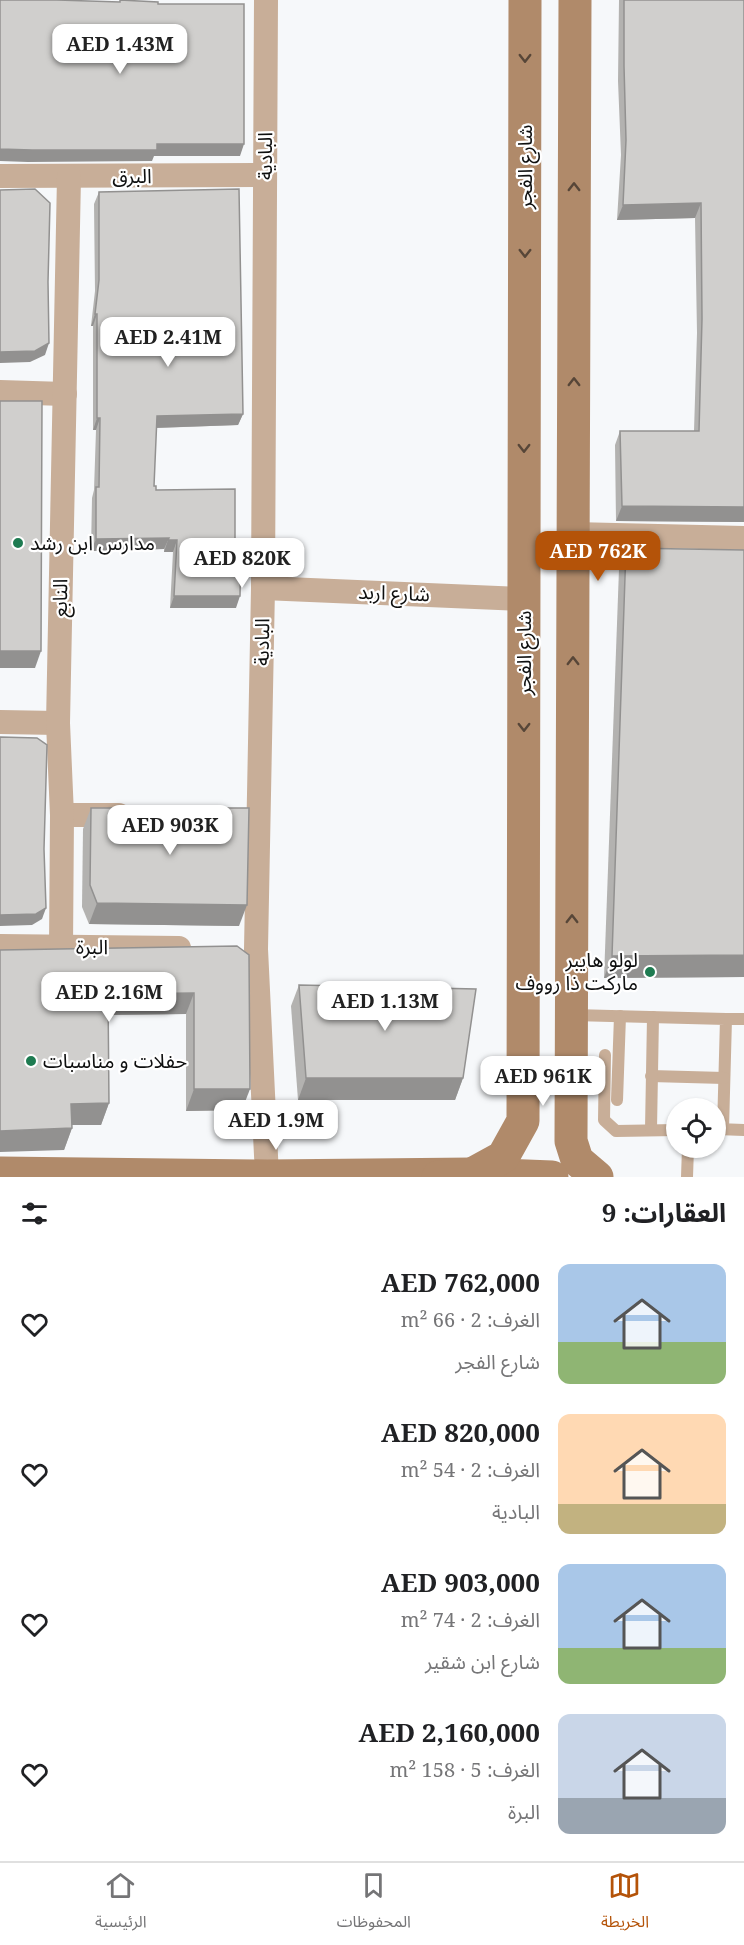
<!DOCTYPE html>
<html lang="ar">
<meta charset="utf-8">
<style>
:root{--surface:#fff;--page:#f2f2f2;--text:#202124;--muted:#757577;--line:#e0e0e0;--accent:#b45309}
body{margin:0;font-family:"Noto Serif","Noto Sans Arabic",serif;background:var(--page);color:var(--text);direction:rtl;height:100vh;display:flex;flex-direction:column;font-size:22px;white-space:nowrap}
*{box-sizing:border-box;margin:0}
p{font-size:20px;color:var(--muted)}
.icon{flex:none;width:33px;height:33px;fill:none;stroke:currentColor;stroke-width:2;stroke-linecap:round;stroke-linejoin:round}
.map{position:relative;height:1177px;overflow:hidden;direction:ltr}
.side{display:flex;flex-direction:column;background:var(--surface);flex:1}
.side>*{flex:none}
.fabs{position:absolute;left:666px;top:1098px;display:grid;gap:12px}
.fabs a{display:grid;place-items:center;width:60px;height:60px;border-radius:50%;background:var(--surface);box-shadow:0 2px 4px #0004;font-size:30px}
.price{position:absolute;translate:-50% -51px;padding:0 14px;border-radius:12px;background:#fff;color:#222;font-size:20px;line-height:39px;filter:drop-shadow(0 2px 3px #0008)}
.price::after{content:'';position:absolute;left:50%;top:36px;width:18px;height:14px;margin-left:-9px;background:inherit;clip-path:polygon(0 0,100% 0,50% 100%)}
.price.active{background:var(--accent);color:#fff}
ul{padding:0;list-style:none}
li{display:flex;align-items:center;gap:18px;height:150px;padding:0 18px}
li span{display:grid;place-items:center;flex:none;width:168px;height:120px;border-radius:12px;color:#555}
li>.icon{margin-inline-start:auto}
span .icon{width:72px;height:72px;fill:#fffc;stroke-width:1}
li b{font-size:26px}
h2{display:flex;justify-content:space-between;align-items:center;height:72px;padding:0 18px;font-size:26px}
.tab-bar{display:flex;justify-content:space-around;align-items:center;height:84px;border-top:2px solid var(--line);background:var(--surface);font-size:16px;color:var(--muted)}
.tab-bar a{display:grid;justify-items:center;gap:3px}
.tab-bar .active{color:var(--accent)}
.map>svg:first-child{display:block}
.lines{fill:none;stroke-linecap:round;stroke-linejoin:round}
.lane{stroke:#c8ae98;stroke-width:12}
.street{stroke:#c8ae98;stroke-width:24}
.secondary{stroke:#b08a6a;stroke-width:33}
.wall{fill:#b3b2b0}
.shaded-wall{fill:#929190}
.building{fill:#d0cfcd;stroke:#929190;stroke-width:1.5}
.oneway{stroke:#574638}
.poi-dot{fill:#1e7b51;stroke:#fff;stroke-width:2}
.labels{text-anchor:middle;stroke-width:4.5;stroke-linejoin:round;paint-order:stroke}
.street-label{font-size:20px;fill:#0e0f0f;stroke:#fff}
.poi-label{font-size:20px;fill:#0e0f0f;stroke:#fff;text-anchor:start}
</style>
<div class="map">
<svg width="744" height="1177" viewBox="0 0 744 1177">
<rect width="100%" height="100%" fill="#f6f8fa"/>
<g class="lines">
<g class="lane">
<path d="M573,1015L726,1019L723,1129"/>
<path d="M726,1019H744"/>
<path d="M605,1055L604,1120L616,1131L676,1130"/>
<path d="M651,1076L724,1078"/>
<path d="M617,1100L620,1016"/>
<path d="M651,1129L653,1017"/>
<path d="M717,1129L744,1130"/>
<path d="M687,1177L688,1148"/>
</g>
<g class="street">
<path d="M266,0L263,588L256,949L267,1176"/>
<path d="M0,176L265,175"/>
<path d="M0,392L65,394"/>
<path d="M573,534L744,538"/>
<path d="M263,588L524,599"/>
<path d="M0,722L58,723"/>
<path d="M62,815H119"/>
<path d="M0,946L179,948"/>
<path d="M61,947L62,815L58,723L69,177"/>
</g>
<g class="secondary">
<path d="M575,0L571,1141L577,1160L597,1177"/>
<path d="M0,1173L267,1176L472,1174L552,1177"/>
<path d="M438,1177L472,1174L503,1157L523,1121L525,0"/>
</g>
</g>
<g class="wall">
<path d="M619,0H744V522L616,521L615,445L620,431H694L697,333L695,218L617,220L621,155L618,81Z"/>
<path d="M99,192L243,414L238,425L156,428L154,486L156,490L235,545L236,608H170L173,552H164V549L91,551L92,498L94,490L96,430H93V326H91L95,291L94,204Z"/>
<path d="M626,548L744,977L604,978L619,569Z"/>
<path d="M91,808L239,926L89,924L82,907L83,829Z"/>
<path d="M237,946L242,1110L186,1111V1014L108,1015L109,1103L101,1125H72V1128L64,1150L0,950Z"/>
<path d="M299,985L463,1078L455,1100H298L291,1006Z"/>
</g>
<g class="shaded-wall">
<path d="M157,144H244L240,156H154L152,161L28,162L0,161V149Z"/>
<path d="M701,203L695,218L617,220L623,205Z"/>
<path d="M95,314H97L93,326H91Z"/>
<path d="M49,343L45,355L30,362L0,363V352Z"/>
<path d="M243,414L238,425L152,428L157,416Z"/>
<path d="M97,418H100L96,430H93Z"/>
<path d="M622,506L744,507V522L616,521Z"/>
<path d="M169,538L164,549L91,551L96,539Z"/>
<path d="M168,540H177L173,552H164Z"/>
<path d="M174,596H240L236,608H170Z"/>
<path d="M0,651H41L35,668H0Z"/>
<path d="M97,903L247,905L239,926L89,924Z"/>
<path d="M46,908L42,919L32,925L0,926V915Z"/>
<path d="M744,955V977L604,978L612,956Z"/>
<path d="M194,993L186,1014L100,1015L108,994Z"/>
<path d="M306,1078H463L455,1100H298Z"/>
<path d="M194,1089H250L242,1110L186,1111Z"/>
<path d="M109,1103L101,1125H64L71,1104Z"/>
<path d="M72,1128L64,1150L0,1152V1131Z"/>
</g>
<g class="building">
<path d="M0,0H57L120,2V0L158,2V4H244V144H157V150H32L0,149Z"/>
<path d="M624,0H744V507L622,506L620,431H699L702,319L701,203L623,205L626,140L624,66Z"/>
<path d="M35,189L50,203L48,282L49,343L35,351L0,352V190Z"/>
<path d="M239,189L243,414L157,416L154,486H156V490L235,489V545H241L240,596H174L177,540H168L169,538L96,539V487H99L100,418H97V314H95L99,280V192Z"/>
<path d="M0,401H42L41,651H0Z"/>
<path d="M626,548L744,550V955L612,956Z"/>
<path d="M0,737L37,738L47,745L44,849L46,908L36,914L0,915Z"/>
<path d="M91,808H249L247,905L97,903L90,885Z"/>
<path d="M237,946L249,955L250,1089H194V993L108,994L109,1103L71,1104L72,1128L0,1131V950Z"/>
<path d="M299,985L476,989L463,1078H306Z"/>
</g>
<defs><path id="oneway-chevron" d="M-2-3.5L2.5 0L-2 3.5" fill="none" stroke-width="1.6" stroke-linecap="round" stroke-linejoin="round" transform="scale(1.5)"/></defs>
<g class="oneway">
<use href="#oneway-chevron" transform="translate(525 58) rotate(90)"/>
<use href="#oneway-chevron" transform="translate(574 187) rotate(-90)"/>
<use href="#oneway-chevron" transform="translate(525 253) rotate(90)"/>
<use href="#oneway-chevron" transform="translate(574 382) rotate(-90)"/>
<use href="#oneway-chevron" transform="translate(524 448) rotate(90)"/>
<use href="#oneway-chevron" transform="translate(573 661) rotate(-90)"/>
<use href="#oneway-chevron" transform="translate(524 727) rotate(90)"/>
<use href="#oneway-chevron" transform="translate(572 919) rotate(-90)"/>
</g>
<g class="poi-dot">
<circle cx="18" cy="543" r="6"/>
<circle cx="650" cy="972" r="6"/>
<circle cx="31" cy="1061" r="6"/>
</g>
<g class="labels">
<g class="street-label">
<text transform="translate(265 156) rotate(-90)" y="7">البادية</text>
<text transform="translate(525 167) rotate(-90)" y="7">شارع الفجر</text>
<text x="132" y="183">البرق</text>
<text transform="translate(394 593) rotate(2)" y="7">شارع اربد</text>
<text transform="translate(60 598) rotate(-89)" y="7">النابع</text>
<text transform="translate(262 642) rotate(-89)" y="7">البادية</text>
<text transform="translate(524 653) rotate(-90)" y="7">شارع الفجر</text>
<text transform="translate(92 947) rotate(1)" y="7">البرة</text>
</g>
<g class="poi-label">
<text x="30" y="550">مدارس ابن رشد</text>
<text x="638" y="967" text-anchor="end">لولو هايبر<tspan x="638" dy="23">ماركت ذا رووف</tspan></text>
<text x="43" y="1068">حفلات و مناسبات</text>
</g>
</g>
</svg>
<div class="fabs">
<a><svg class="icon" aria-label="locate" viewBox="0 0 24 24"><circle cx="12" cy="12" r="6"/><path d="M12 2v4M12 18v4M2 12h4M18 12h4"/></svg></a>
</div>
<b class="price" style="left:120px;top:75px">AED 1.43M</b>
<b class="price" style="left:168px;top:368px">AED 2.41M</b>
<b class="price active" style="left:598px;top:582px">AED 762K</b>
<b class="price" style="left:242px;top:589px">AED 820K</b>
<b class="price" style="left:170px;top:856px">AED 903K</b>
<b class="price" style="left:109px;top:1023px">AED 2.16M</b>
<b class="price" style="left:385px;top:1032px">AED 1.13M</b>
<b class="price" style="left:543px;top:1107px">AED 961K</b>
<b class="price" style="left:276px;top:1151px">AED 1.9M</b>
</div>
<section class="side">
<h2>العقارات: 9<svg class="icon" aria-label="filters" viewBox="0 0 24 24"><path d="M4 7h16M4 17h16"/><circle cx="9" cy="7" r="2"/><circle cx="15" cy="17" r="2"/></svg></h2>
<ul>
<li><span style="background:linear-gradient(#a9c7e8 65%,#8fb573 0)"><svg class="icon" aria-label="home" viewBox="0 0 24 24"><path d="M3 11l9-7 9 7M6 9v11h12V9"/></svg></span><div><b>AED 762,000</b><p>الغرف: 2 · 66 m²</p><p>شارع الفجر</p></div><svg class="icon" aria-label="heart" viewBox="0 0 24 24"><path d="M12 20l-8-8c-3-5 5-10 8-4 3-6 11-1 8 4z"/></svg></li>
<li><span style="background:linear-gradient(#ffd9b3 75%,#c2b280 0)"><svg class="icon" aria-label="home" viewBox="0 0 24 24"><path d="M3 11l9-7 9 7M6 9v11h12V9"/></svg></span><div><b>AED 820,000</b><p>الغرف: 2 · 54 m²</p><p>البادية</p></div><svg class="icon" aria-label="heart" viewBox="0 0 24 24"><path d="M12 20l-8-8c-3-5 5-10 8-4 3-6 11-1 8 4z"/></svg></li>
<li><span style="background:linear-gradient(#a9c7e8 70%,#8fb573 0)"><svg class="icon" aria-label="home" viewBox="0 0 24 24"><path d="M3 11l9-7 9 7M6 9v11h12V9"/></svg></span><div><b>AED 903,000</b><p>الغرف: 2 · 74 m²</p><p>شارع ابن شقير</p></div><svg class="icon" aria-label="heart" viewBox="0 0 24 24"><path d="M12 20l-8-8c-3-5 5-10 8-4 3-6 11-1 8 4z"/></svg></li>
<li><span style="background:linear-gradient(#c9d6e8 70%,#9aa5b1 0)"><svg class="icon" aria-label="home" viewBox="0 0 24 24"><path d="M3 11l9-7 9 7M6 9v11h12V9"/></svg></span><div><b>AED 2,160,000</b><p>الغرف: 5 · 158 m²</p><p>البرة</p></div><svg class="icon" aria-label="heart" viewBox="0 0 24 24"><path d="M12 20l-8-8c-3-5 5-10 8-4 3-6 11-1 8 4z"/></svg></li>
</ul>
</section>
<nav class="tab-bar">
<a class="active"><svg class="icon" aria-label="map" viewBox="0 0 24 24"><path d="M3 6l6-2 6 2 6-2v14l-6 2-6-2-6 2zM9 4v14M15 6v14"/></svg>الخريطة</a>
<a><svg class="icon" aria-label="saved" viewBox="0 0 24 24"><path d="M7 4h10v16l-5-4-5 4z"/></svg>المحفوظات</a>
<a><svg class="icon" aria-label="home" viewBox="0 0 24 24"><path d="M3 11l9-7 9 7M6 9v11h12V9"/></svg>الرئيسية</a>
</nav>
